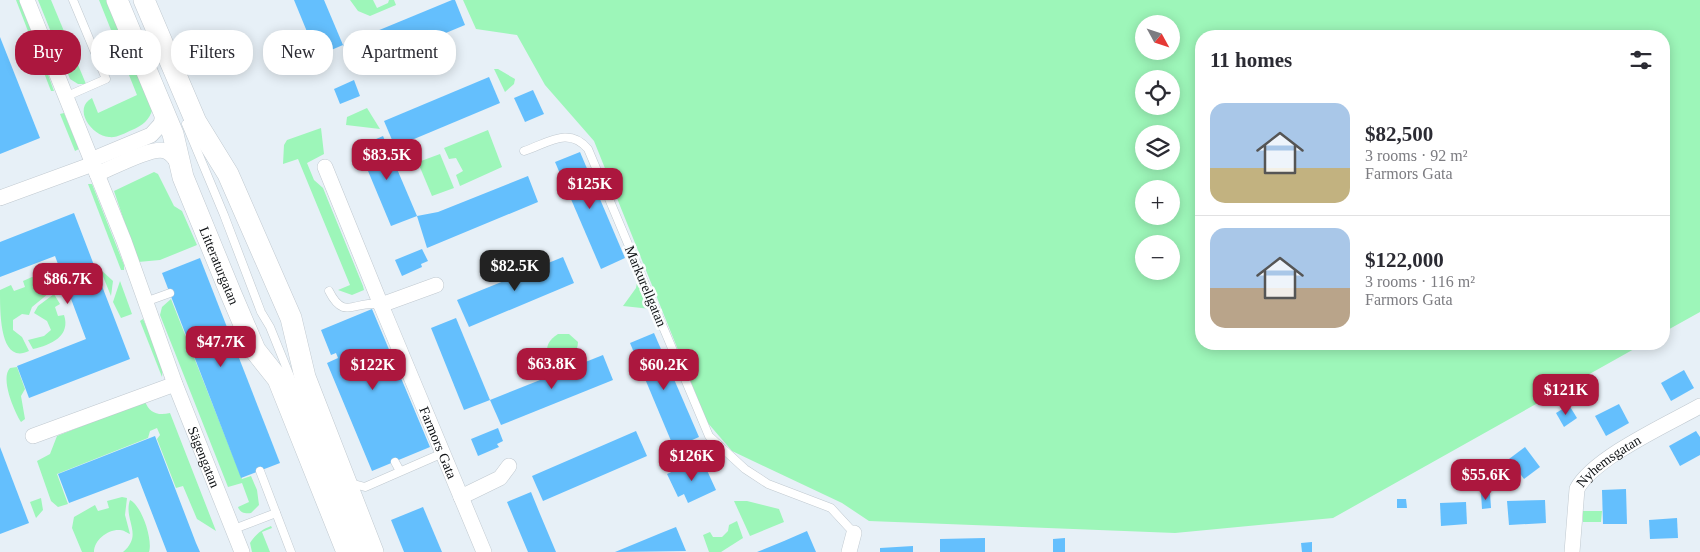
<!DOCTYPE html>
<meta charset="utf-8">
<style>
:root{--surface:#fff;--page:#f7f7f7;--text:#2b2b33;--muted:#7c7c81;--line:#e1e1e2;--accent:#ac173e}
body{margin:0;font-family:Georgia,serif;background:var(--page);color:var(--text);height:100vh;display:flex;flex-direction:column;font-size:19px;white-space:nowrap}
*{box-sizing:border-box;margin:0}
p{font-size:16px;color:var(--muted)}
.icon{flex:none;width:28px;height:28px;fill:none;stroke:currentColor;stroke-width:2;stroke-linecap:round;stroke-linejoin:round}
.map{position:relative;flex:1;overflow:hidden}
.panel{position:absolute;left:1195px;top:30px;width:475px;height:320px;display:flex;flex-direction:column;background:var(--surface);border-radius:20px;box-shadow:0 2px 12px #0003}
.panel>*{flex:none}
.guide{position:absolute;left:15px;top:30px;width:475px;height:45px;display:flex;gap:10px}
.needle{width:32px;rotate:130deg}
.tools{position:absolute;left:1135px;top:15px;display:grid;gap:10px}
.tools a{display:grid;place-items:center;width:45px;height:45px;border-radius:50%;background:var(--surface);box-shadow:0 2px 12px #0003;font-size:25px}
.price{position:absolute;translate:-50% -42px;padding:0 11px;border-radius:10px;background:var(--accent);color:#fff;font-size:16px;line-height:32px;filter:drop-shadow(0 1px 2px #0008)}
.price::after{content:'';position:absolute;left:50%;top:30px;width:15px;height:11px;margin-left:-8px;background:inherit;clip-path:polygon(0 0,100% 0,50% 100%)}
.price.selected{background:#222;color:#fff}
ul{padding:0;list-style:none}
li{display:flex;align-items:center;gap:15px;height:125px;padding:0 15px}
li+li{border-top:1px solid var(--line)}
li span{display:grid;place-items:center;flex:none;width:140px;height:100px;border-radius:15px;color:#555}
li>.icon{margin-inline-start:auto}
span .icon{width:60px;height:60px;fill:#fffc;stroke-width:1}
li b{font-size:21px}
h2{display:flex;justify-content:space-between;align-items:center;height:60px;padding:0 15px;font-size:21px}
.chip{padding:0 18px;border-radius:20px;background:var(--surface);box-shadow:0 2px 12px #0003;font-size:18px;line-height:45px}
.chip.selected{background:var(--accent);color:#fff}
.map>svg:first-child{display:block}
.green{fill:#9df6b9;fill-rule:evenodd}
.building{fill:#64bffd}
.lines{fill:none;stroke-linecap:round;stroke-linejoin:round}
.lane-casing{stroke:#c0c9d0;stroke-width:9}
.street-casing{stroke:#c0c9d0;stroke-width:16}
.secondary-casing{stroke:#c0c9d0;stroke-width:22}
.lane{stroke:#fff;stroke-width:8}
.street{stroke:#fff;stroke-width:15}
.secondary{stroke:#fff;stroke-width:21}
.labels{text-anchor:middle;stroke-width:5;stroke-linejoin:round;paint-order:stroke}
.street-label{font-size:14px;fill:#0e1114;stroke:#fafcfd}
</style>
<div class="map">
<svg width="1700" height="552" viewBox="0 0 1700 552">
<rect width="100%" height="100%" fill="#e7f0f7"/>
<g class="green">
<path d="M16,0H21L54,91H51Z"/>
<path d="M38,0H51L86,84H78L70,79Z"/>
<path d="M99,0H110L153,108C149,121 143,125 132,130C125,133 117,138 109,137C92,136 72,109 92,98L98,113L137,95Z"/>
<path d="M350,0H373L377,8L388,3L389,0H394L396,5L370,16L358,11Z"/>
<path d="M463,0H1700V312L1664,332V36H1201V344H1643L1333,518L1175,533L869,521L842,503L732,451L707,422L594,141L545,85L517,35L476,29ZM1144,24H1171V51H1144ZM1144,79H1171V106H1144ZM1144,134H1171V161H1144ZM1144,189H1171V216H1144ZM1144,244H1171V271H1144Z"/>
<path d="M494,69H498L515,79L514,84L505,92Z"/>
<path d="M367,108L380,129L346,125L347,117Z"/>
<path d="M64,113L79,149L75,151L60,114Z"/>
<path d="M321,128L324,154L307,163L314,180L323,188L363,286L364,290L352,295L338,290L350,285L298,159L283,164L284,145L287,140Z"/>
<path d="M488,130L502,167L460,186L456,175L463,171L456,158L449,159L444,148Z"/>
<path d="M440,154L454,188L432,196L419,165L421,161Z"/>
<path d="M154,172L158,174L174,206L182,211L197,245L160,260L138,262L114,191Z"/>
<path d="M88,184H92L124,265V270H121Z"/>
<path d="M100,269L113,281L111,296Z"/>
<path d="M32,277L46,280L54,289L32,307L29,315L22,314L13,320V330L22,337L29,351C0,365 0,315 0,290L11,285L14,291L25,287L23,281Z"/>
<path d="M638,278L651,305V309L623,306L636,288Z"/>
<path d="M120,281L132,314L121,318L113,302Z"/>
<path d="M54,294L60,304L55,307L58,316L64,315C71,336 51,345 33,349L28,340L44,336L51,330L47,321L34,313L38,306Z"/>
<path d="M171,299L242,479L251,476L257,490L259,505L251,513C246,514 240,513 238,507L249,502L242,483L228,487L160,315L162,307Z"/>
<path d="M143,319L163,365L162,377L140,321Z"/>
<path d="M558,334H569L578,342C578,352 570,358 562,361L548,356C545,346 549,340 558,334Z"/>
<path d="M17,367L25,389L21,396L25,419L21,422C14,411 0,378 10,368Z"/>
<path d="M145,401C149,413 158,416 170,413L216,531L197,519L183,486L176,488L157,439L160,435L157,428L150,431L148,438L57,474L68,504L58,507L51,501L37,461L50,454L57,436Z"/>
<path d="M122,497L127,498L125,515L130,534C127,533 124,530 120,530C108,529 94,540 94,552H82L72,528L74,517L95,505L98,511L109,508L107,501Z"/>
<path d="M41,498L43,510L36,518L30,502Z"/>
<path d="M130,500C142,506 153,540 149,552H123C144,534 123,520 130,500Z"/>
<path d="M734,501H747L779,509L784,522L750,536Z"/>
<path d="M1583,511H1602L1601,522H1583Z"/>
<path d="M737,521L743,538L721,552H709L703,535L710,532L713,537H722L728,531L729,525Z"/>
<path d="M271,526L272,528L262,532L270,552H252L250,543C256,534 261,530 271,526Z"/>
</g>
<g class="building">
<path d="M294,0H324L343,45L317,56Z"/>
<path d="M452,0H455L465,25L354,71L343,45Z"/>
<path d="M0,37L40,138L0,154Z"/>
<path d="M489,77L500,103L395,147L384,121Z"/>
<path d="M354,80L360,96L340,104L334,89Z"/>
<path d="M533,90L544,114L525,122L514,98Z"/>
<path d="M383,136L417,216L391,226L358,147Z"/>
<path d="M580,152L625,258L601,269L555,162Z"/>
<path d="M528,176L538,202L427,248L417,216L438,212Z"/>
<path d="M74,213L130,359L29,398L17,366L86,339L55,256L0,277V242Z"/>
<path d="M422,249L428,261L421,264L422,267L402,276L395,260Z"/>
<path d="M563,257L574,283L469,327L457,300Z"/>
<path d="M200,258L280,463L241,478L162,273Z"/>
<path d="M372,309L430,447L372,471L327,363L338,358L336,353L331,355L321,330Z"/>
<path d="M456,318L490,400L464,410L431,328Z"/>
<path d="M654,333L699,437L674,448L630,343Z"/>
<path d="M603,355L613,380L501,425L490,400Z"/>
<path d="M1684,370L1694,388L1671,401L1661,383Z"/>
<path d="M1619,404L1629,423L1606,436L1595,416Z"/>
<path d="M1569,405L1577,418L1564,427L1556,413Z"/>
<path d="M498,428L503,441L497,444L499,447L478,456L471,439Z"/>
<path d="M636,431L647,456L543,501L532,476Z"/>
<path d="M1696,431L1700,437V455L1680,466L1669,446Z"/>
<path d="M155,436L196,543L200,552H167L138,477L69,503L58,474Z"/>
<path d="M0,447L29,523L0,534Z"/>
<path d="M1525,447L1540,467L1524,479L1509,459Z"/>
<path d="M695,461L699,468L705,466L716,490L688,503L684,494L678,497L667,474Z"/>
<path d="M1626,489L1627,524H1603L1602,490Z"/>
<path d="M531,492L540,514L556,552H528L507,502Z"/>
<path d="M1481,493H1490L1491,508L1482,509Z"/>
<path d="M1397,499H1406L1407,508H1397Z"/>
<path d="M1545,500L1546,523L1509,525L1507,501Z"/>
<path d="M1466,502L1467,524L1441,526L1440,503Z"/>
<path d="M423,507L442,552H404L391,520Z"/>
<path d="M1677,518L1678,538L1650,539L1649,520Z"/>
<path d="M676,527L686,551L615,552L661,533Z"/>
<path d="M807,531L816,552H757L784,541Z"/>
<path d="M985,538V552H940V539Z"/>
<path d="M1065,538V552H1053V539Z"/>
<path d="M1312,542V552H1302L1301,543Z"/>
<path d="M913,546V552H880V548Z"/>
</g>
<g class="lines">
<defs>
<g id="lane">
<path d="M65,97L106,79L73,0"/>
<path d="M186,124L224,215L261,312L270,327L361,552"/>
<path d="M524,151C548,143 569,126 588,149L709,436L745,469L768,484L831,508L854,533"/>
<path d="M329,291C345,323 356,298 381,305"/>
<path d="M145,302L170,293"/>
<path d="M395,462L400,471"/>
<path d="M260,471L291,552"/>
<path d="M350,483L365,487L443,453"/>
<path d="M234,529L276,513"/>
</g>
<g id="street">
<path id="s1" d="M27,0L124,241L175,384L242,552"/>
<path d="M91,160L151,135L161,124L164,110"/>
<path d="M325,167L381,305L436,285"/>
<path d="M97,174C110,169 152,146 165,151C171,153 176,160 179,165"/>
<path d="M0,198L93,164"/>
<path id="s2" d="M381,305L484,552"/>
<path d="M33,436L175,384"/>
<path d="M461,497L500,478L509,466"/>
<path d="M849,552L854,533"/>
<path id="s3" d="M1572,552L1577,489C1593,458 1668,424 1700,406"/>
</g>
<g id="secondary">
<path id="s4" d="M117,0L173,134L183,177L231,294L255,350L278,379L347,552"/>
<path d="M144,0L196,122L228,174L291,318L305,377L373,552"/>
</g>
</defs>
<use href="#lane" class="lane-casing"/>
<use href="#street" class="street-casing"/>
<use href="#secondary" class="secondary-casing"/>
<use href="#lane" class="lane"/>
<use href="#street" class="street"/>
<use href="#secondary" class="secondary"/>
</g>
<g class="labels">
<g class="street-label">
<text dy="5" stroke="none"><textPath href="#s4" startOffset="285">Litteraturgatan</textPath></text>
<text transform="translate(646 286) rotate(67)" y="5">Markurellgatan</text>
<text dy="5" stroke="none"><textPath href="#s2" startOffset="149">Farmors Gata</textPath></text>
<text dy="5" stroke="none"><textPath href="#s1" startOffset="490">Sägengatan</textPath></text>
<text dy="5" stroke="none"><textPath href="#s3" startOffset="106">Nyhemsgatan</textPath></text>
</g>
</g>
</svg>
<div class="tools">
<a><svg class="needle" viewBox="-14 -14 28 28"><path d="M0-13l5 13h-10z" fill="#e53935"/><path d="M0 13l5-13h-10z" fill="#7c7c81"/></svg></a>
<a><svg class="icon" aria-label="locate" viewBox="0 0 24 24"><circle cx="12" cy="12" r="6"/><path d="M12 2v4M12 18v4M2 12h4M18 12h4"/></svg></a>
<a><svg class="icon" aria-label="layers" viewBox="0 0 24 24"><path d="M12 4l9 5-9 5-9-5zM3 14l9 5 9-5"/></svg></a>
<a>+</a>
<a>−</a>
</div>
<b class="price" style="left:387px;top:181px">$83.5K</b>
<b class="price" style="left:590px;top:210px">$125K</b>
<b class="price selected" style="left:515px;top:292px">$82.5K</b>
<b class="price" style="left:68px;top:305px">$86.7K</b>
<b class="price" style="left:221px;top:368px">$47.7K</b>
<b class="price" style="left:552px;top:390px">$63.8K</b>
<b class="price" style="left:373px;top:391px">$122K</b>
<b class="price" style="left:664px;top:391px">$60.2K</b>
<b class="price" style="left:1566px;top:416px">$121K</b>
<b class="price" style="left:692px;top:482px">$126K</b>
<b class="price" style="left:1486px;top:501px">$55.6K</b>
<div class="guide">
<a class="chip selected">Buy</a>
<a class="chip">Rent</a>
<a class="chip">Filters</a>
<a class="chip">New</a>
<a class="chip">Apartment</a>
</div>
<section class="panel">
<h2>11 homes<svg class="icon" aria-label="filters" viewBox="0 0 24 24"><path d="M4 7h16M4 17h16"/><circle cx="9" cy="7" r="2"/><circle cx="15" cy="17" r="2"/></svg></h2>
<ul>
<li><span style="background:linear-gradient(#a9c7e8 65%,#c2b280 0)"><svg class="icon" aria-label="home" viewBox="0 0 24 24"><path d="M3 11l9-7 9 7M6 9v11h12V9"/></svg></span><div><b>$82,500</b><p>3 rooms · 92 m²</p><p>Farmors Gata</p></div></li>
<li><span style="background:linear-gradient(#a9c7e8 60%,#b9a48a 0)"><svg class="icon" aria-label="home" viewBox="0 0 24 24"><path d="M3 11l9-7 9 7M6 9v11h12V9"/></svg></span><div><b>$122,000</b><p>3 rooms · 116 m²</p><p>Farmors Gata</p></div></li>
</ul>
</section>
</div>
